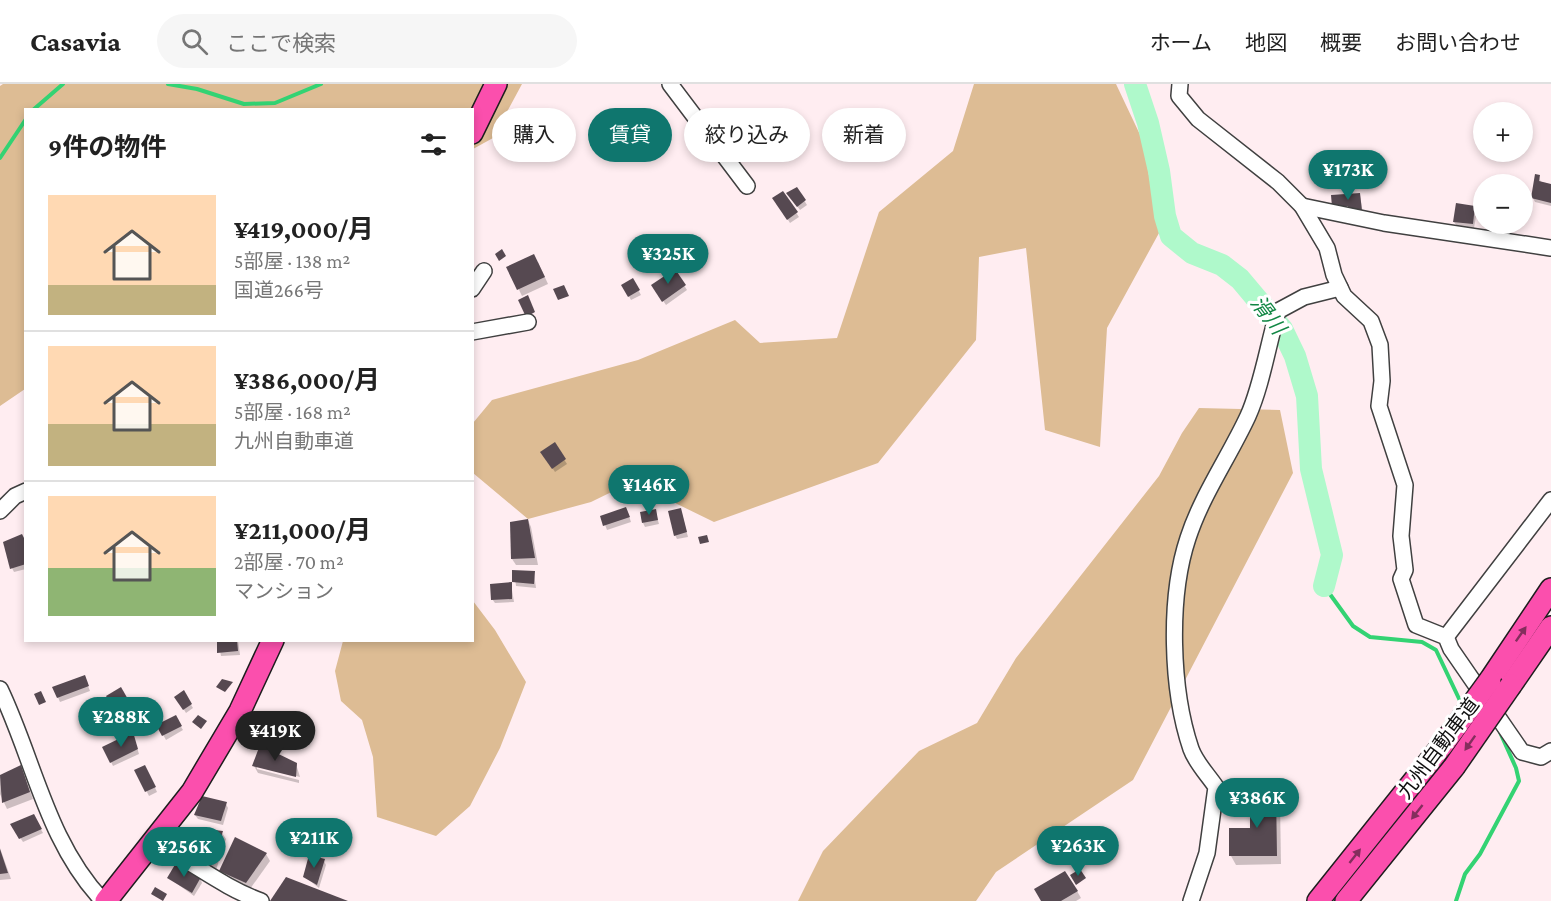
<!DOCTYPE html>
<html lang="ja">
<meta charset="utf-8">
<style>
:root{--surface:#fff;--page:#f6f6f6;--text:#222;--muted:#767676;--line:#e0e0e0;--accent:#0f766e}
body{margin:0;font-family:"Crimson Pro","Noto Sans JP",serif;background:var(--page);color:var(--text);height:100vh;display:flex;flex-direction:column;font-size:22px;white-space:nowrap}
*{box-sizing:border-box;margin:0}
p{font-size:20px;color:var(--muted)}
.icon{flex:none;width:33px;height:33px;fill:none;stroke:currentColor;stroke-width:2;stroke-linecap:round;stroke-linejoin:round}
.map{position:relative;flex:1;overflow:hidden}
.drawer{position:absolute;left:24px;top:24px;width:450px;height:534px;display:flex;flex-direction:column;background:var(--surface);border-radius:0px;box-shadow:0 3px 9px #0003}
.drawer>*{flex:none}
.hud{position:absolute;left:492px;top:24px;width:570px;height:54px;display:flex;gap:12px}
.fabs{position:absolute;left:1473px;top:18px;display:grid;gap:12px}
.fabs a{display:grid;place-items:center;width:60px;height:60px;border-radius:50%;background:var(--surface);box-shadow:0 3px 9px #0003;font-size:30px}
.price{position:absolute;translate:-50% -51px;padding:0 14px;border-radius:21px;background:var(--accent);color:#fff;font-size:20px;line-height:39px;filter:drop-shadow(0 2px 3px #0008)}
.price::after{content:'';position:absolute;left:50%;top:36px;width:18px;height:14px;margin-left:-9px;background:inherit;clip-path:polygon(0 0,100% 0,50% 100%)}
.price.selected{background:#222;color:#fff}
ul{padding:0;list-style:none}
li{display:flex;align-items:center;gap:18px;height:150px;padding:0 24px}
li+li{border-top:2px solid var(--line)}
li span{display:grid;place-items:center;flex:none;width:168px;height:120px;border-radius:0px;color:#555}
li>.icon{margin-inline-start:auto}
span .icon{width:72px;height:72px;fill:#fffc;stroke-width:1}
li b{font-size:26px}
h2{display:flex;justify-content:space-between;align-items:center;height:72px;padding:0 24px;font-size:26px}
.tag{padding:0 21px;border-radius:27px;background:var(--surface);box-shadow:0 3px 9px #0003;font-size:21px;line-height:54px}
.tag.selected{background:var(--accent);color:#fff}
header{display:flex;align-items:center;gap:36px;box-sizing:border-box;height:84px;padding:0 30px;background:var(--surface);border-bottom:2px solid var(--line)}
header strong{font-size:28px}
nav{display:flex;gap:33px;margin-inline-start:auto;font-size:21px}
.search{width:420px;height:54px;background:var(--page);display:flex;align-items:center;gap:15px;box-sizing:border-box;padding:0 21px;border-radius:33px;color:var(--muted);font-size:22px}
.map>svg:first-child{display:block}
.forest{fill:#ddbc94}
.shadow{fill:#0003}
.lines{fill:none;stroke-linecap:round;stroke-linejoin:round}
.stream{stroke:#33d373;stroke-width:4}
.river{stroke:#aff9cb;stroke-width:22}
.building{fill:#564951}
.minor-casing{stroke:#404040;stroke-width:18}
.highway-casing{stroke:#1e1e1e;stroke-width:24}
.minor{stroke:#fff;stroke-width:15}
.highway{stroke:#fb4fad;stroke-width:21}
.highway-bridge-casing{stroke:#1e1e1e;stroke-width:24;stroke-linecap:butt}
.highway-bridge{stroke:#fb4fad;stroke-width:21}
.oneway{fill:#842e5d}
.labels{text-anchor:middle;stroke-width:6;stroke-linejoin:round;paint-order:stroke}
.street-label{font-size:20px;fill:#0d0d0d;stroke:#fff}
.water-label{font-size:21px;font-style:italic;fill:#118744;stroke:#fff}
</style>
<header>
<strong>Casavia</strong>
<div class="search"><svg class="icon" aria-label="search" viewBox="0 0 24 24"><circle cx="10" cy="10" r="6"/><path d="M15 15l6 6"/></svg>ここで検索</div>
<nav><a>ホーム</a><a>地図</a><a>概要</a><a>お問い合わせ</a></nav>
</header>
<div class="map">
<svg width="1551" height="817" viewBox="0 0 1551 817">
<rect width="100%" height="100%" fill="#ffedf1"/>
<g class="forest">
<path d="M3,0H522L493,54L473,65L472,26H26L25,305L0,322V2Z"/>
<path d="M974,0H1116L1143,57L1159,149L1107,244L1100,363L1045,346L1026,164L979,173L976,256L878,379L714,438L632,398L591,418L528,435L473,389V339L492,316L638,276L735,236L760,259L837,254L879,128L953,67Z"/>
<path d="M1199,324L1280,326L1293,389L1133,696L996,788L976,817H798L823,767L919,667L977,639L1016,574L1159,392L1182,349Z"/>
<path d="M473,517L495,546L526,598L500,664L470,722L436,752L377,733L373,673L362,636L341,617L335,587L343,557L472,556Z"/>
</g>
<g class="shadow">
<path d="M1539,92L1541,99L1551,102V122L1535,118L1533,114Z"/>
<path d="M797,105L807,121L800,126L791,114Z"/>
<path d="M783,109L799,133L790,139L774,114Z"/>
<path d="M1360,111L1363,130L1333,122Z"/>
<path d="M1457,120L1474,123L1477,127L1474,144L1457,142L1454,138Z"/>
<path d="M538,178L548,200L522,212L508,183Z"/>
<path d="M675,187L687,206L666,221L653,202Z"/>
<path d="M633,196L641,211L631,216L623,201Z"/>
<path d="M554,360L567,380L555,388L542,368Z"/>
<path d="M655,426L659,440L645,443L643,439Z"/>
<path d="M628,429L631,438L607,446L602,433Z"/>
<path d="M682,430L688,453L677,455L675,451Z"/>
<path d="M528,436L531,443L538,481H516L512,475Z"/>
<path d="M26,460V485L14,488L12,484Z"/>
<path d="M514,487L534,489L536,504L516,502Z"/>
<path d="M511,500L514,518L495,519L492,515Z"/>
<path d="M218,556H238L240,571L221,572Z"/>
<path d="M86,597L90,607L60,618L54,604Z"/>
<path d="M121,605L138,635L125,638L108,612Z"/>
<path d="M183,608L193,624L186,629L176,613Z"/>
<path d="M175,633L183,646L166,656L158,642Z"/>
<path d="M133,650L139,670L113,682L104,664Z"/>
<path d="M296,680L300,693L257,682V685L299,696V699L258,689L254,682Z"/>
<path d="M21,683L33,715L7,725L0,710V693Z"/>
<path d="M136,686H147L157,708L149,712Z"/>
<path d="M1275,709L1280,718L1281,780L1236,781L1231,772Z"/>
<path d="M203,714L226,720L228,724L223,741L198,735L195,731Z"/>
<path d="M33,732L43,749L23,758L12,741Z"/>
<path d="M222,749L226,755L216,786L188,779Z"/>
<path d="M0,764L11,795L0,796Z"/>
<path d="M266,770L270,777L250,805L225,793L221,787Z"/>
<path d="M324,777L326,781L319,804L305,793Z"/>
<path d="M169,794H200L202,799L194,812Z"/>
<path d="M1077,807L1081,814L1076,817H1042Z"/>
</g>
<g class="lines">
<g class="stream">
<path d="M168,0L197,5L244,20L275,19L321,0"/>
<path d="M1135,0H1139"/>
<path d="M33,26L63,0"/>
<path d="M0,74L26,35"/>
<path d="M1324,502L1353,542L1370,553L1422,558L1436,566L1462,621"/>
<path d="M1456,817L1465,790L1480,770L1519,697L1516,684L1499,646"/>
</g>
<path class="river" d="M1135,0L1148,39L1159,87L1165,132L1171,152L1192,169L1222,181L1240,195L1282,245L1295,272L1307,312L1311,385L1332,471L1324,502"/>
</g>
<g class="building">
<path d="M1535,90L1540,91L1539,97L1551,100V119L1531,114Z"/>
<path d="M797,103L806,116L797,123L786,109Z"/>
<path d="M783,107L798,128L787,136L772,114Z"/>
<path d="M1360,109L1362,127H1349L1348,122L1332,123L1331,111Z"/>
<path d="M1456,119L1475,122L1473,140L1453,138Z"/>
<path d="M502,165L506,172L499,177L495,170Z"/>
<path d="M534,170L545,193L517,206L506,183Z"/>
<path d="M675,185L686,201L662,218L651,201Z"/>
<path d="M633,194L640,206L628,213L621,201Z"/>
<path d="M564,201L569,212L558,216L553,205Z"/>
<path d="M528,211L535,228L526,233L518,216Z"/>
<path d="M555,358L566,375L552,385L540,368Z"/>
<path d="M626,423L630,433L603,442L600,432Z"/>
<path d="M681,424L687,448L674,452L668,427Z"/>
<path d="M656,425L658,436L642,439L640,428Z"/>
<path d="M528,435L535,474L511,475L510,438Z"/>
<path d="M22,450L26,458V480L10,485L3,458Z"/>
<path d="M707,451L709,458L700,460L698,453Z"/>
<path d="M512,486L535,487L534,500L512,498V515L491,516L490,500L512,498Z"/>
<path d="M217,556H237L238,567L217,569Z"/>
<path d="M85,591L89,602L57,614L52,603Z"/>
<path d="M222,595L233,598L225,608L216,603Z"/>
<path d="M121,603L137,631L121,635L106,612Z"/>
<path d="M184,606L192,620L183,626L174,613Z"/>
<path d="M41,607L46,618L39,621L34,610Z"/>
<path d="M176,631L182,642L162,652L156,641Z"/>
<path d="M198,631L207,637L201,645L192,638Z"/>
<path d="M133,648L138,665L110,679L102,663Z"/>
<path d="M260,661L297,679L296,693L252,682Z"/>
<path d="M21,681L30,708L2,719L0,691Z"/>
<path d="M145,681L156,703L145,708L134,686Z"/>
<path d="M1250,708H1276L1277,772H1229V744H1250Z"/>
<path d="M202,712L227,718L221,737L194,731Z"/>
<path d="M34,730L42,745L19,755L10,740Z"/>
<path d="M190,743L223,747L213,780L182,772Z"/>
<path d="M235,753L267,769L246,799L219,787Z"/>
<path d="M0,766V765L8,789L0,790Z"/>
<path d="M309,771L325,775L317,801L303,793Z"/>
<path d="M176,779L201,793L192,809L167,794Z"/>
<path d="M1080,785L1086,794L1076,801L1070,791Z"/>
<path d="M1065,787L1078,807L1061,817H1041L1034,805Z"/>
<path d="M286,793L348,817H270Z"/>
<path d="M155,803L167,810L163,817L151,810Z"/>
</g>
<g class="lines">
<defs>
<g id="minor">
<path d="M670,0L747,102"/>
<path d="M1180,0L1179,12L1198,35L1278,98L1302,122L1327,164L1334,191L1344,212L1371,237L1380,261L1382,297L1379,322L1405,401L1401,452L1405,486L1401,495L1416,541L1446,553L1451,565L1522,668L1541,673L1551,667"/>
<path d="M1302,122L1384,139L1551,164"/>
<path d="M472,204L484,187L472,205"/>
<path d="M472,248L528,238"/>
<path d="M0,427L15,412L26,407"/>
<path d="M1446,553L1551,416"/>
<path d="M0,605C34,676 47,758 103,817"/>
<path d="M153,758C190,776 222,803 261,817"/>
<path d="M1191,817L1207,769L1216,703C1208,691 1196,679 1191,665C1171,606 1168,514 1188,454C1202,411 1229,373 1248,332C1262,301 1268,260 1278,227L1304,213L1340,204"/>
</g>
<g id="highway">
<path d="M472,49L496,0"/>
<path d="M1490,596L1551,505"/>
<path d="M1511,601L1551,543"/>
<path d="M106,817L192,708L240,627L273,556"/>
<path d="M1318,817L1441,663"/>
<path d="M1346,817L1454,683"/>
</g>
</defs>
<use href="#minor" class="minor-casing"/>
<use href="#highway" class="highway-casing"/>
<use href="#minor" class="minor"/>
<use href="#highway" class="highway"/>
<defs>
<g id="highway-bridge">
<path d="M1441,663L1490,596"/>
<path d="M1454,683L1511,601"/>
</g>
</defs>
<use href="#highway-bridge" class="highway-bridge-casing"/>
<use href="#highway-bridge" class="highway-bridge"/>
</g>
<defs><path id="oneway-solid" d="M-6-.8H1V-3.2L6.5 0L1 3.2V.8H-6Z" transform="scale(1.5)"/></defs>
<g class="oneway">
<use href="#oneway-solid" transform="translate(1521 550) rotate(-55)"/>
<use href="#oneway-solid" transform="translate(1470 659) rotate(125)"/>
<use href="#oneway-solid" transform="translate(1417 728) rotate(128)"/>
<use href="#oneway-solid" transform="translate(1355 772) rotate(-52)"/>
</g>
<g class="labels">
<g class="street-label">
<text transform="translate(1438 664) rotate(-53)" y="7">九州自動車道</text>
</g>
<g class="water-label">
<text transform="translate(1268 231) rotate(53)" y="7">滑川</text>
</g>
</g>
</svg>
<div class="fabs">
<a>+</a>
<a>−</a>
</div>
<b class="price" style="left:1348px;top:117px">¥173K</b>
<b class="price" style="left:668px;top:201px">¥325K</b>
<b class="price" style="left:649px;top:432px">¥146K</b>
<b class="price" style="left:121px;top:664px">¥288K</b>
<b class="price selected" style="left:275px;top:678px">¥419K</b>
<b class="price" style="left:1257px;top:745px">¥386K</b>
<b class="price" style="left:314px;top:785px">¥211K</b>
<b class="price" style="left:1078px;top:793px">¥263K</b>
<b class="price" style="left:184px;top:794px">¥256K</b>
<div class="hud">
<a class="tag">購入</a>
<a class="tag selected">賃貸</a>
<a class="tag">絞り込み</a>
<a class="tag">新着</a>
</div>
<section class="drawer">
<h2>9件の物件<svg class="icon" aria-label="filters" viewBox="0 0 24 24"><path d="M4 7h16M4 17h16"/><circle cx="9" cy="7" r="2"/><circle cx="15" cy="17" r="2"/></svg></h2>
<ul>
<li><span style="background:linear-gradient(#ffd9b3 75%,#c2b280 0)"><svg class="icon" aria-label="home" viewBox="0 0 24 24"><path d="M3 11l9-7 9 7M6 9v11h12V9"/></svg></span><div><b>¥419,000/月</b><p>5部屋 · 138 m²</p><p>国道266号</p></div></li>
<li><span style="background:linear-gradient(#ffd9b3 65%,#c2b280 0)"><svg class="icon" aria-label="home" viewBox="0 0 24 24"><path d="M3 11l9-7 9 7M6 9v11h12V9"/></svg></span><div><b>¥386,000/月</b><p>5部屋 · 168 m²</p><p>九州自動車道</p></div></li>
<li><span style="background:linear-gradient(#ffd9b3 60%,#8fb573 0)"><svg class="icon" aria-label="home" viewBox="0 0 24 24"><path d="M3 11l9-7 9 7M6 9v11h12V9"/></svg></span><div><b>¥211,000/月</b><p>2部屋 · 70 m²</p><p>マンション</p></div></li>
</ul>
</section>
</div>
